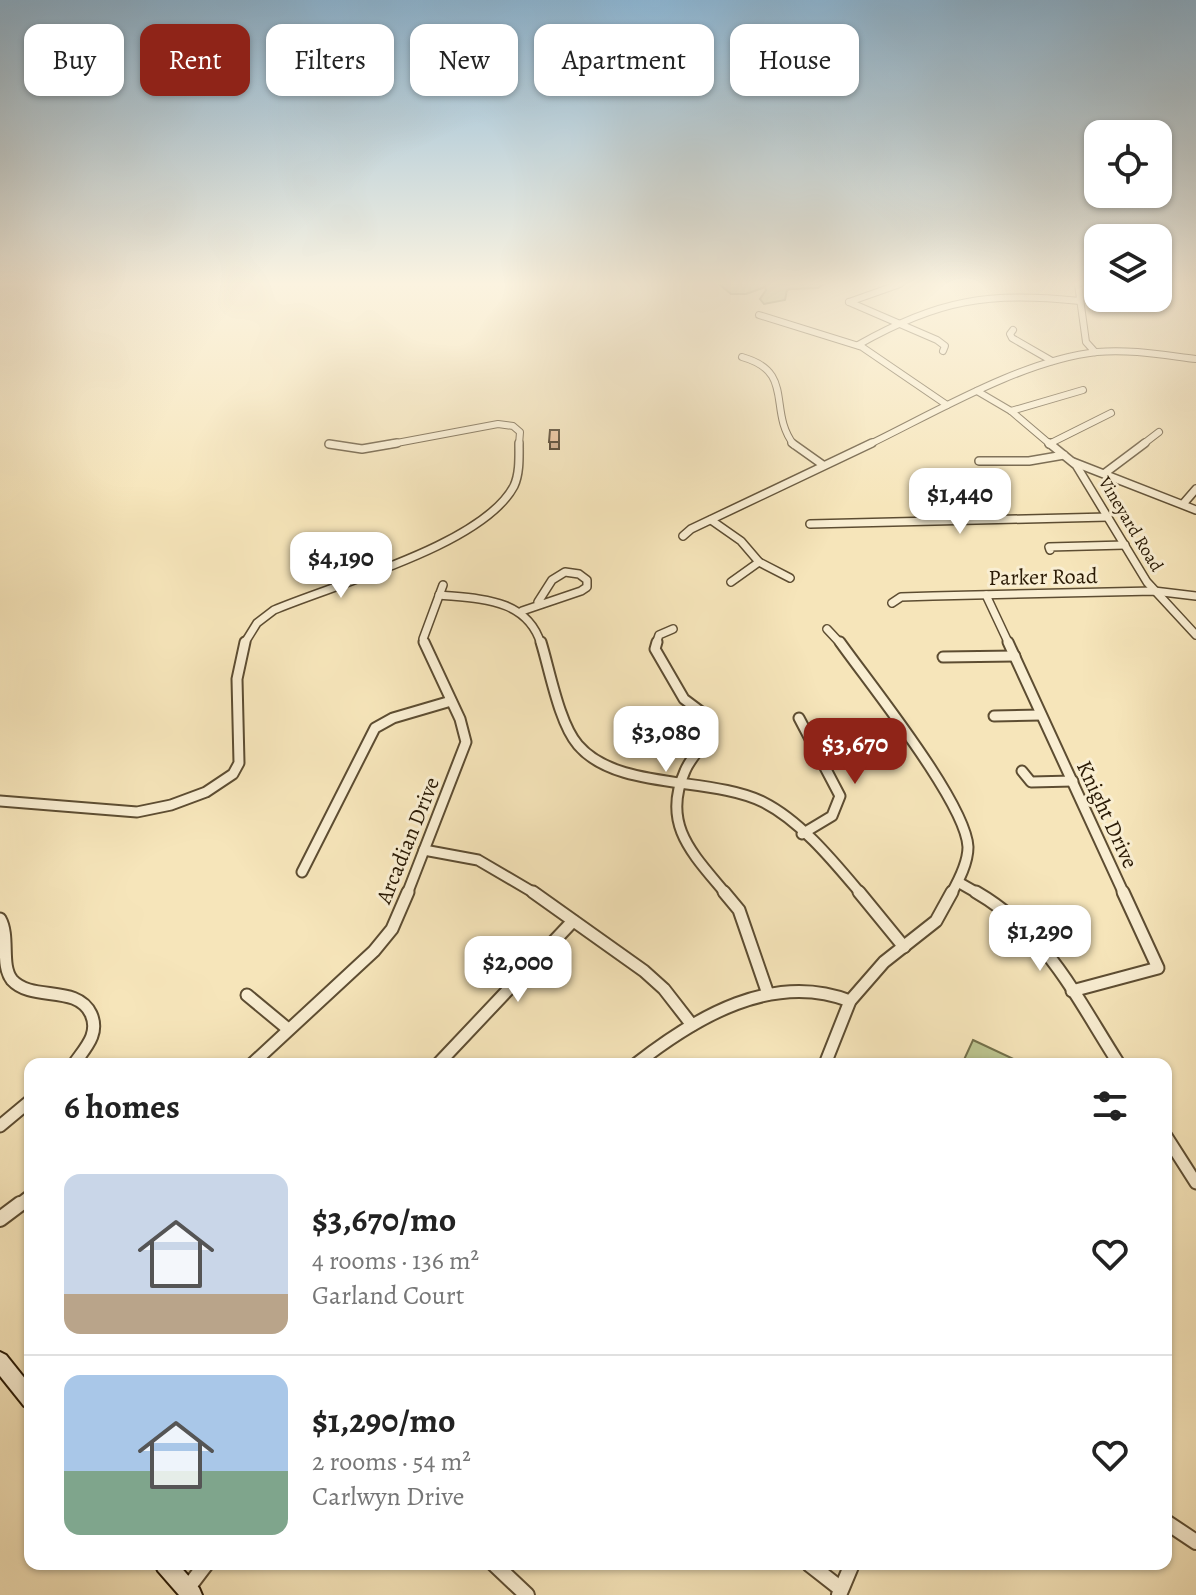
<!DOCTYPE html>
<meta charset="utf-8">
<style>
:root{--surface:#fff;--page:#f2f2f2;--text:#222;--muted:#767676;--line:#e0e0e0;--accent:#8f2418}
body{margin:0;font-family:Alegreya,serif;background:var(--page);color:var(--text);height:100vh;display:flex;flex-direction:column;font-size:30px;white-space:nowrap}
*{box-sizing:border-box;margin:0}
p{font-size:26px;color:var(--muted)}
.icon{flex:none;width:44px;height:44px;fill:none;stroke:currentColor;stroke-width:2;stroke-linecap:round;stroke-linejoin:round}
.map{position:relative;flex:1;overflow:hidden}
.sheet{position:absolute;left:24px;top:1058px;width:1148px;height:512px;display:flex;flex-direction:column;background:var(--surface);border-radius:16px;box-shadow:0 2px 6px #0004}
.sheet>*{flex:none}
.banner{position:absolute;left:24px;top:24px;width:1148px;height:72px;display:flex;gap:16px}
.fabs{position:absolute;left:1084px;top:120px;display:grid;gap:16px}
.fabs a{display:grid;place-items:center;width:88px;height:88px;border-radius:16px;background:var(--surface);box-shadow:0 2px 6px #0004;font-size:40px}
.price{position:absolute;translate:-50% -68px;padding:0 18px;border-radius:16px;background:#fff;color:#222;font-size:26px;line-height:52px;filter:drop-shadow(0 2px 4px #0008)}
.price::after{content:'';position:absolute;left:50%;top:48px;width:24px;height:18px;margin-left:-12px;background:inherit;clip-path:polygon(0 0,100% 0,50% 100%)}
.price.active{background:var(--accent);color:#fff}
ul{padding:0;list-style:none}
li{display:flex;align-items:center;gap:24px;height:200px;padding:0 40px}
li+li{border-top:2px solid var(--line)}
li span{display:grid;place-items:center;flex:none;width:224px;height:160px;border-radius:16px;color:#555}
li>.icon{margin-inline-start:auto}
span .icon{width:96px;height:96px;fill:#fffc;stroke-width:1}
li b{font-size:34px}
h2{display:flex;justify-content:space-between;align-items:center;height:96px;padding:0 40px;font-size:34px}
.chip{padding:0 28px;border-radius:16px;background:var(--surface);box-shadow:0 2px 6px #0004;font-size:28px;line-height:72px}
.chip.active{background:var(--accent);color:#fff}
.map>svg:first-child{display:block}
.green{fill:#bcc590;stroke:#73704a;stroke-width:2}
.lines{fill:none;stroke-linecap:round;stroke-linejoin:round}
.minor-far4-casing{stroke:#5d4d32;stroke-width:8}
.minor-far3-casing{stroke:#5d4d32;stroke-width:10}
.minor-far2-casing{stroke:#5d4d32;stroke-width:13}
.minor-far1-casing{stroke:#5d4d32;stroke-width:15}
.minor-casing{stroke:#5d4d32;stroke-width:18}
.secondary-casing{stroke:#2a1a05;stroke-width:4}
.minor-far4{stroke:#f9eed2;stroke-width:6}
.minor-far3{stroke:#f9eed2;stroke-width:7}
.minor-far2{stroke:#f9eed2;stroke-width:9}
.minor-far1{stroke:#f9eed2;stroke-width:11}
.minor{stroke:#f9eed2;stroke-width:14}
.secondary{fill:#f9eed2;fill-rule:evenodd}
.wall{fill:#c89d7a;stroke:#2a1a05;stroke-width:2}
.building{fill:#e9b78e;stroke:#2a1a05;stroke-width:2}
.labels{text-anchor:middle;stroke-width:6;stroke-linejoin:round;paint-order:stroke}
.far-street-label{font-size:18px;fill:#2a1a05;stroke:#f9eed2}
.street-label{font-size:22px;fill:#2a1a05;stroke:#f9eed2}
</style>
<div class="map">
<svg width="1196" height="1595" viewBox="0 0 1196 1595">
<rect width="100%" height="100%" fill="#f6e5ba"/>
<filter id="stains"><feTurbulence type="fractalNoise" baseFrequency=".0025" numOctaves="4"/><feColorMatrix values="0 0 0 0 .2 0 0 0 0 .09 0 0 0 0 .02 0 0 0 .5 -.17"/></filter>
<radialGradient id="worn" r=".72"><stop offset=".6" stop-color="#630" stop-opacity="0"/><stop offset="1" stop-color="#630" stop-opacity=".3"/></radialGradient>
<g class="green">
<path d="M719,284H824L818,288L791,289L787,290L785,300L764,304L760,299L766,290L765,287L746,294H731Z"/>
<path d="M973,1040L1024,1064H962Z"/>
</g>
<g class="lines">
<defs>
<g id="minor-far4">
<path d="M1078,284L1086,342L1095,352"/>
<path d="M849,302L937,340L945,346L943,351"/>
<path d="M849,302L900,284"/>
<path d="M759,315L862,347L947,405"/>
<path d="M1013,330L1010,334L1012,338L1052,361"/>
<path d="M858,345C939,299 988,292 1080,301"/>
<path d="M742,357C796,372 767,410 794,445"/>
<path d="M977,391L1011,411L1051,445"/>
<path d="M1011,411L1083,390"/>
<path d="M1049,444L1111,413"/>
<path d="M386,445L498,424L513,426L520,432L519,445"/>
<path d="M868,445C936,412 1023,360 1097,352C1130,349 1163,355 1196,359"/>
<path d="M1142,445L1159,432"/>
</g>
<g id="minor-far3">
<path d="M792,443L823,465"/>
<path d="M1049,443L1076,465L1147,582L1196,635"/>
<path d="M329,444L362,449L397,443"/>
<path d="M1049,444L1052,443"/>
<path d="M979,461H1029L1064,455"/>
<path d="M1073,462L1196,510"/>
<path d="M1105,473L1145,443"/>
<path d="M1183,504L1196,489"/>
<path d="M711,520L741,541L759,562L790,578"/>
<path d="M810,524L1108,517"/>
<path d="M683,536L691,529L872,443"/>
<path d="M1050,550L1049,547L1125,545"/>
<path d="M731,582L759,562"/>
<path d="M439,595C480,599 527,598 541,644"/>
<path d="M986,595L1009,644"/>
<path d="M892,603L901,597L933,596L1154,591L1196,596"/>
<path d="M522,611L581,591L587,587V580L579,574L565,572L552,580L538,602"/>
<path d="M827,629L841,644"/>
<path d="M244,644L257,623L274,610C335,584 483,545 514,486C520,473 519,456 519,443"/>
<path d="M425,644L423,639L443,585"/>
<path d="M656,644L659,635L673,629"/>
</g>
<g id="minor-far2">
<path d="M541,642C550,671 559,723 578,745C617,791 710,776 763,802C801,821 834,862 861,894"/>
<path d="M657,642L655,649L684,699L704,714L711,728C706,746 692,754 685,771C661,825 693,854 726,894"/>
<path d="M840,642C869,683 966,803 968,847C968,863 959,880 951,894"/>
<path d="M1008,642L1124,894"/>
<path d="M943,657L1015,656"/>
<path d="M994,716L1041,715"/>
<path d="M799,718L840,796L832,816L802,834"/>
<path d="M1022,771L1031,782L1073,781"/>
<path d="M0,801L137,812L171,805L206,792L233,774L239,763L237,679L245,642"/>
<path d="M424,850L478,860L536,894"/>
<path d="M302,872L375,728L393,718L451,701"/>
<path d="M958,882L979,894"/>
<path d="M407,894L466,742L460,719L424,642"/>
</g>
<g id="minor-far1">
<path d="M533,892L644,971L664,989L692,1025"/>
<path d="M724,892L739,910L768,994"/>
<path d="M859,892L904,947"/>
<path d="M976,892C1047,933 1076,997 1119,1064"/>
<path d="M0,919C10,937 0,965 12,980C32,1002 77,984 91,1014C100,1034 85,1048 74,1064"/>
<path d="M1072,991L1158,968L1123,892"/>
<path d="M247,995L288,1029"/>
<path d="M252,1064L374,951L392,929L408,892"/>
<path d="M438,1064L573,921"/>
<path d="M636,1064C696,1017 773,971 850,1001"/>
<path d="M825,1064L850,1001L884,962L936,921L952,892"/>
<path d="M0,1126L30,1101"/>
<path d="M1166,1136L1196,1183"/>
<path d="M17,1206L30,1196"/>
</g>
<g id="minor">
<path d="M0,1219L20,1204"/>
<path d="M1166,1522L1196,1542"/>
<path d="M494,1564L527,1595"/>
<path d="M809,1564L841,1589"/>
<path d="M187,1589L206,1564"/>
<path d="M839,1595L852,1564"/>
</g>
<g id="secondary">
<path d="M0,1352L6,1355L30,1385V1409L24,1406L0,1376Z"/>
<path d="M155,1564H178L199,1588L202,1595H179L158,1571Z"/>
</g>
</defs>
<use href="#minor-far4" class="minor-far4-casing"/>
<use href="#minor-far3" class="minor-far3-casing"/>
<use href="#minor-far2" class="minor-far2-casing"/>
<use href="#minor-far1" class="minor-far1-casing"/>
<use href="#minor" class="minor-casing"/>
<use href="#secondary" class="secondary-casing"/>
<use href="#minor-far4" class="minor-far4"/>
<use href="#minor-far3" class="minor-far3"/>
<use href="#minor-far2" class="minor-far2"/>
<use href="#minor-far1" class="minor-far1"/>
<use href="#minor" class="minor"/>
<use href="#secondary" class="secondary"/>
</g>
<rect class="wall" x="550" y="430" width="9" height="19"/>
<path class="building" d="M550,430H559V442H549Z"/>
<linearGradient id="sky" x2="0" y2="1"><stop stop-color="#8cb7d6"/><stop offset="0.56" stop-color="#fbf3e0"/><stop offset="1" stop-color="#fbf3e0" stop-opacity="0"/></linearGradient>
<rect width="1196" height="507" fill="url(#sky)"/>
<g class="labels">
<g class="far-street-label">
<text transform="translate(1131 524) rotate(59)" y="6">Vineyard Road</text>
</g>
<g class="street-label">
<text transform="translate(1043 576) rotate(-1)" y="8">Parker Road</text>
<text transform="translate(1108 814) rotate(65)" y="8">Knight Drive</text>
<text transform="translate(407 840) rotate(-68)" y="8">Arcadian Drive</text>
</g>
</g>
<rect width="100%" height="100%" filter="url(#stains)"/>
<rect width="100%" height="100%" fill="url(#worn)"/>
</svg>
<div class="fabs">
<a><svg class="icon" aria-label="locate" viewBox="0 0 24 24"><circle cx="12" cy="12" r="6"/><path d="M12 2v4M12 18v4M2 12h4M18 12h4"/></svg></a>
<a><svg class="icon" aria-label="layers" viewBox="0 0 24 24"><path d="M12 4l9 5-9 5-9-5zM3 14l9 5 9-5"/></svg></a>
</div>
<b class="price" style="left:960px;top:536px">$1,440</b>
<b class="price" style="left:341px;top:600px">$4,190</b>
<b class="price" style="left:666px;top:774px">$3,080</b>
<b class="price active" style="left:855px;top:786px">$3,670</b>
<b class="price" style="left:1040px;top:973px">$1,290</b>
<b class="price" style="left:518px;top:1004px">$2,000</b>
<div class="banner">
<a class="chip">Buy</a>
<a class="chip active">Rent</a>
<a class="chip">Filters</a>
<a class="chip">New</a>
<a class="chip">Apartment</a>
<a class="chip">House</a>
</div>
<section class="sheet">
<h2>6 homes<svg class="icon" aria-label="filters" viewBox="0 0 24 24"><path d="M4 7h16M4 17h16"/><circle cx="9" cy="7" r="2"/><circle cx="15" cy="17" r="2"/></svg></h2>
<ul>
<li><span style="background:linear-gradient(#c9d6e8 75%,#b9a48a 0)"><svg class="icon" aria-label="home" viewBox="0 0 24 24"><path d="M3 11l9-7 9 7M6 9v11h12V9"/></svg></span><div><b>$3,670/mo</b><p>4 rooms · 136 m²</p><p>Garland Court</p></div><svg class="icon" aria-label="heart" viewBox="0 0 24 24"><path d="M12 20l-8-8c-3-5 5-10 8-4 3-6 11-1 8 4z"/></svg></li>
<li><span style="background:linear-gradient(#a9c7e8 60%,#7fa58c 0)"><svg class="icon" aria-label="home" viewBox="0 0 24 24"><path d="M3 11l9-7 9 7M6 9v11h12V9"/></svg></span><div><b>$1,290/mo</b><p>2 rooms · 54 m²</p><p>Carlwyn Drive</p></div><svg class="icon" aria-label="heart" viewBox="0 0 24 24"><path d="M12 20l-8-8c-3-5 5-10 8-4 3-6 11-1 8 4z"/></svg></li>
</ul>
</section>
</div>
